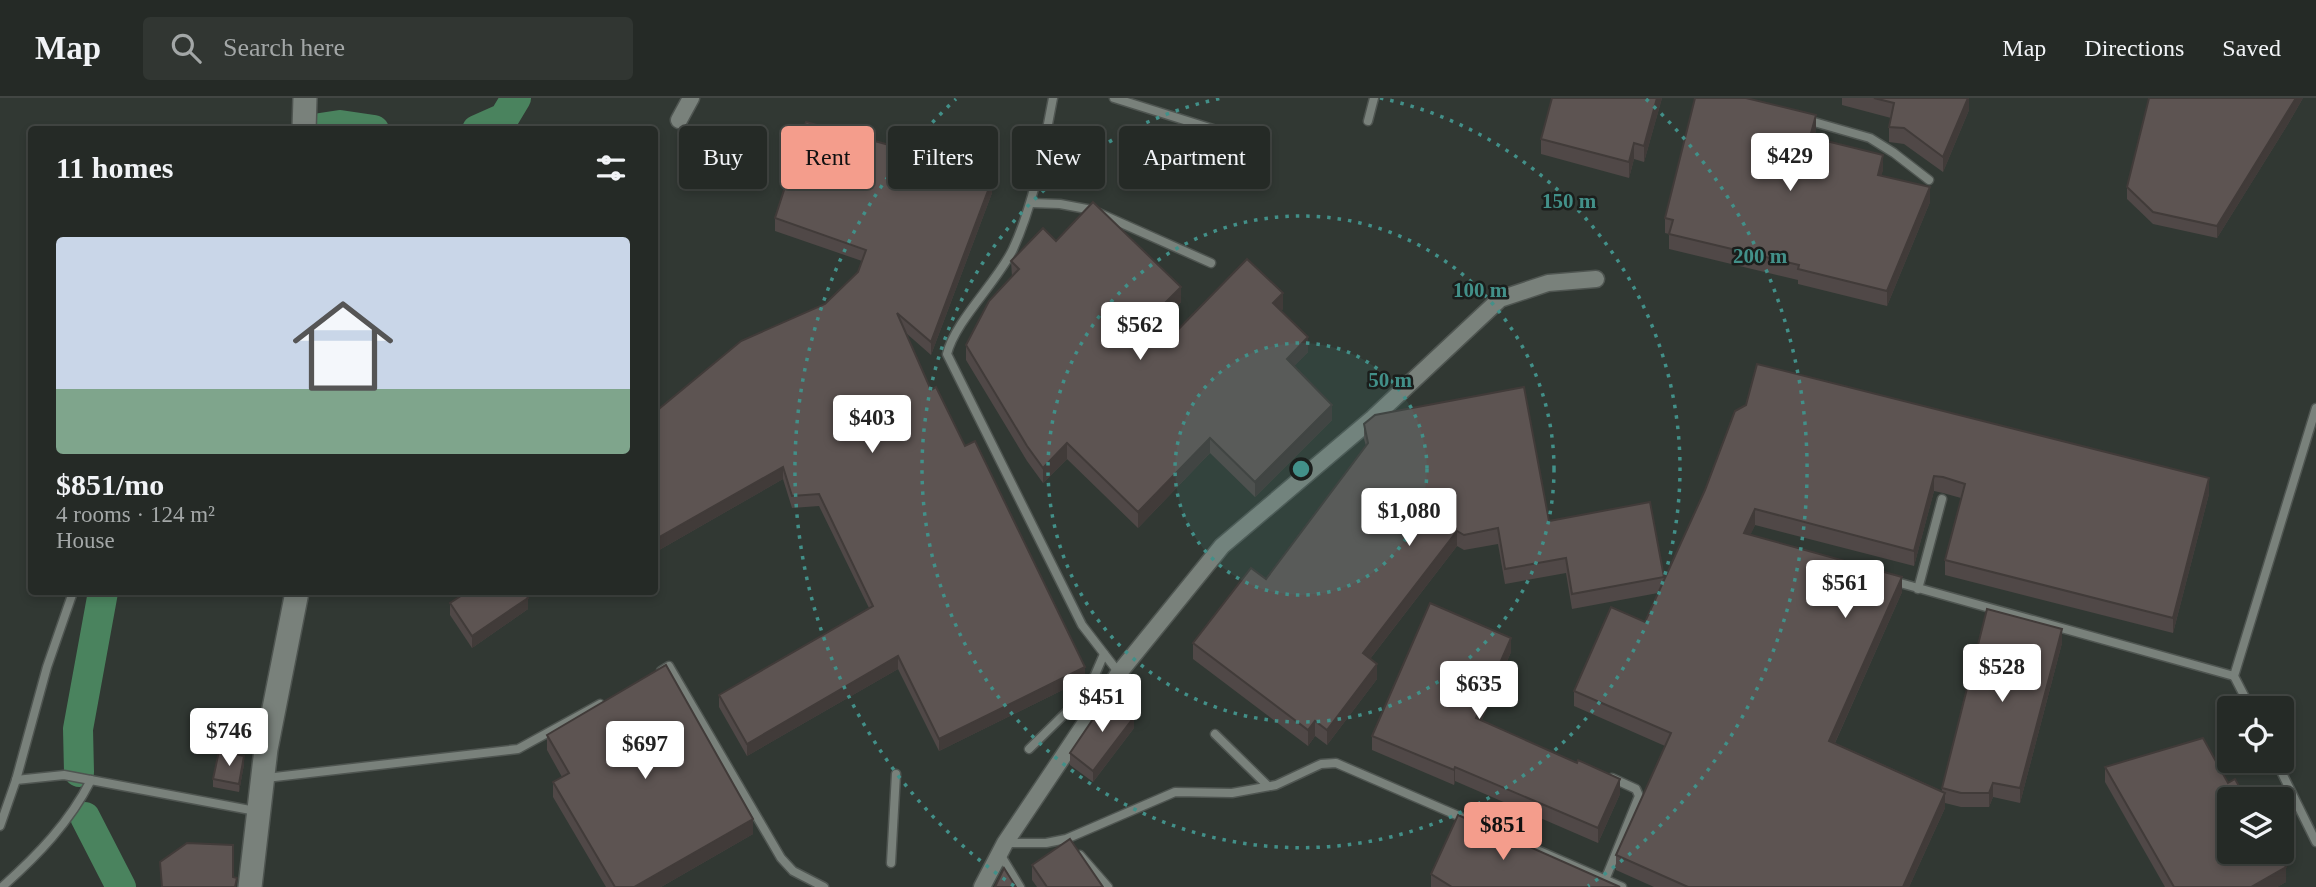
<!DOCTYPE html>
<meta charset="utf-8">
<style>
:root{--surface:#252a26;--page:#313632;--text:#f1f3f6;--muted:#a3a7a7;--line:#424643;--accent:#f49d8c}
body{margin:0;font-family:"Times New Roman",serif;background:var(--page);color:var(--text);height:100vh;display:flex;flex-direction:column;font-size:26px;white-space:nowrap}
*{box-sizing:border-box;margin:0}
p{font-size:23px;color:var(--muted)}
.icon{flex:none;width:38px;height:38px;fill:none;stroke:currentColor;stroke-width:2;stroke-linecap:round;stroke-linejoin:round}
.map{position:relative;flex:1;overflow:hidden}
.details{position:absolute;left:28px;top:28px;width:630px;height:469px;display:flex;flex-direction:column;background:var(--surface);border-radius:7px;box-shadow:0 4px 10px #0003,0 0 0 2px var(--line)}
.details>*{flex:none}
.banner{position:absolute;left:679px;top:28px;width:665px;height:63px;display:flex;gap:14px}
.controls{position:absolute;left:2217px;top:598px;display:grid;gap:14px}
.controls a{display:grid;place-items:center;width:77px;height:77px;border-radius:7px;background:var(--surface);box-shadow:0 4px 10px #0003,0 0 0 2px var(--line);font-size:35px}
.price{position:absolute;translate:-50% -60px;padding:0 16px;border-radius:7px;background:#fff;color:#222;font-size:23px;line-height:46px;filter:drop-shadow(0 2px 4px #0008)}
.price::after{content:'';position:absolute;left:50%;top:42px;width:21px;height:16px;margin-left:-10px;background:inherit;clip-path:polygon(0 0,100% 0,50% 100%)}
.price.on{background:var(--accent);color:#111}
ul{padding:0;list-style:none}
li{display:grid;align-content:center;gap:14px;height:371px;padding:0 28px}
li+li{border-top:2px solid var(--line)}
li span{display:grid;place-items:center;height:217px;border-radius:7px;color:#555}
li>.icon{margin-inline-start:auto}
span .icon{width:126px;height:126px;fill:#fffc;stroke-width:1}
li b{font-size:30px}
h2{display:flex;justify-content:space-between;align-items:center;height:84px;padding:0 28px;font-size:30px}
.chip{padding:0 24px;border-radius:7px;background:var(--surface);box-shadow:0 4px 10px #0003,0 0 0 2px var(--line);font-size:24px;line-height:63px}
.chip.on{background:var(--accent);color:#111}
header{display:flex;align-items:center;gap:42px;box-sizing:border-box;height:98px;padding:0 35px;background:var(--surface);border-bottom:2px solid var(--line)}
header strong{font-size:33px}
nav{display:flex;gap:38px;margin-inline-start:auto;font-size:24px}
.search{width:490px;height:63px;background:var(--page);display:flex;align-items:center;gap:18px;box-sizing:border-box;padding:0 24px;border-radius:7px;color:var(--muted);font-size:26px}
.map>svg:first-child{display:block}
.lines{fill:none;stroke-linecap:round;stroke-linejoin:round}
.river{stroke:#4a835e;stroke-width:30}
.lane-casing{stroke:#4f5551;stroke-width:11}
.street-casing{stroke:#4f5551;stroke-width:19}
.secondary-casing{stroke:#4f5551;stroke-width:26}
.lane{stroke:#79817b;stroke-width:8}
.street{stroke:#79817b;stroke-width:16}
.secondary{stroke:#79817b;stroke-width:23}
.wall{fill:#504847}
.shaded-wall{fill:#413b39}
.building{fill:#5d5452;stroke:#413b39;stroke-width:2}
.ring{fill:none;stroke:#429089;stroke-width:3.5;stroke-dasharray:3.5 7}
.centre{fill:#429089;stroke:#1b1e1c;stroke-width:3.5}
.ring-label{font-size:21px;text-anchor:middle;font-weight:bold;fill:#429089;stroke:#1b1e1c;stroke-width:5;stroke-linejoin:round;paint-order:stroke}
</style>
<header>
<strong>Map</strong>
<div class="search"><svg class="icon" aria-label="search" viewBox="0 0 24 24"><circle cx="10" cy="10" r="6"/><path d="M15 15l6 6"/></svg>Search here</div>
<nav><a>Map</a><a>Directions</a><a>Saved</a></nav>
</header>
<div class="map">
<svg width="2316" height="789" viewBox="0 0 2316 789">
<rect width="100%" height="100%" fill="#313833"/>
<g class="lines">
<g class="river">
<path d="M307,32L340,27L374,32"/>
<path d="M477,32L504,20L516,0"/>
<path d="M79,674L78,631L103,494"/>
<path d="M85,719L121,789"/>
</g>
<defs>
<g id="lane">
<path d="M1053,0C1043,51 1035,103 1013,151C998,183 955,223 947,256L1082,527L1119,575"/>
<path d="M1114,0L1248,42"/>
<path d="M1807,22L1870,40L1894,55L1929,82"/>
<path d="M1368,23L1374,0"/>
<path d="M1031,105L1060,106L1092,112L1211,165"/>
<path d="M1893,483L2234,578"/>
<path d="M1918,491L1942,401"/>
<path d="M661,573L669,568L781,760L793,773L824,789"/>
<path d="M2251,611L2234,578L2316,310"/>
<path d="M1215,636L1268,688"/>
<path d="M1029,651L1088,593L1104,556"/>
<path d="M2276,663L2316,744"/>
<path d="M266,680L518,651L600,606"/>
<path d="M16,682L64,677L256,713"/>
<path d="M0,728L16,682L47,569L73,494"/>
<path d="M1005,745H1046L1066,741L1175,694L1232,695L1276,687L1321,666L1336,665L1468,722"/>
<path d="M1521,745L1622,789"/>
<path d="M1000,756L1020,789"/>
<path d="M1080,757L1108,789"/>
<path d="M891,765L896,676"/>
<path d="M1605,782L1639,698L1636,691L1612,680"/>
<path d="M2,789C38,757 69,725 91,682"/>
</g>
<g id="street">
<path d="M679,22L691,0"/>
<path d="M982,789L1005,745L1119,575L1222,448L1373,320L1500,201L1548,185L1596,181"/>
</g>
<g id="secondary">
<path d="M304,32L305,0"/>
<path d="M250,789L266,651L297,494"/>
</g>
</defs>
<use href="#lane" class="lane-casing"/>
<use href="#street" class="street-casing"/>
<use href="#secondary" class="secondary-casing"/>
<use href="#lane" class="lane"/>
<use href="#street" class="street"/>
<use href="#secondary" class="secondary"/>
</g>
<g class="wall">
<path d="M1552,0H1662L1644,64L1634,61L1629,80L1541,56V41Z"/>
<path d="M1842,0H1969V12L1943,74L1904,46L1889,44V29L1891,20L1842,7Z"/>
<path d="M2149,0H2303L2288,26L2217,140L2153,126L2127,101V89Z"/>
<path d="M1816,32L1814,40L1883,72L1881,77L1930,104L1887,208L1798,186V182L1669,151V136L1665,135V120Z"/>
<path d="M900,58L992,95L931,257L906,235L931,292L965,348L1085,581L939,653L898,571L747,658L719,609V597L869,510L819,408L792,410L783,381L654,455V315L825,206L858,174L862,163L775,133V120Z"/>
<path d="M1056,143L1181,204L1151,235L1163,247L1283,211L1281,213L1308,254L1294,268L1332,322L1255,399L1210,355L1138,430L1067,361L1043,385L1027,363L966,262V247L1012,179L1011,163Z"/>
<path d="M1735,313L2209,396L2173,535L1945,477V462L1961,400L1943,395L1934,393L1914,468L1755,427L1750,437L1902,494L1835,645L1942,693V690L2062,545L2020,705L1993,699L1989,709H1961L1945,705V710L1909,789H1654L1616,772V757L1665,648L1574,608V593L1645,524L1658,495L1572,511L1566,475L1505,486L1498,446L1464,452L1457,448L1370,561L1377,581L1327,647L1315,638L1308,648L1193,561V545L1266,481L1366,348L1364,341V326L1549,423L1664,479V482L1705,392Z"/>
<path d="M450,505L528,511L472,550L450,517Z"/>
<path d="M1511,554L1482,622L1620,696L1598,745L1455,683L1454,687L1372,652V638Z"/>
<path d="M1134,630L1093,684L1070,667V655Z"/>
<path d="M547,637L753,736L661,789H606L553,699V684L562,679L547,652Z"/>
<path d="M244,666L239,694L213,689V681Z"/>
<path d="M2105,669L2286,784L2277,789H2165L2105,684Z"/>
<path d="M1032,767L1103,789H1037L1032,782Z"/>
<path d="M1431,776L1620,789H1431Z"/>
</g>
<g class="shaded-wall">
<path d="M1657,0H1662L1644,64V48Z"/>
<path d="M1968,0H1969V12L1943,74V59Z"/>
<path d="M2296,0H2303L2288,26L2217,140V128Z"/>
<path d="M1816,17V32L1810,55V39Z"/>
<path d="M1634,45V61L1629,80V64Z"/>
<path d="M1883,57V72L1878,92V77Z"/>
<path d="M992,82V95L931,257V244Z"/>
<path d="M1930,89V104L1887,208V193Z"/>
<path d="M1181,189V204L1143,243V227Z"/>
<path d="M1283,195V211L1273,221V205Z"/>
<path d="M1308,239V254L1287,276V261Z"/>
<path d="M1332,307V322L1255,399V384Z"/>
<path d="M1210,340V355L1138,430V414Z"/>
<path d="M1067,345V361L1043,385V370Z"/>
<path d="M783,369V381L654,455V442Z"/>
<path d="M1934,378V393L1914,468V453Z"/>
<path d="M2209,380V396L2173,535V520Z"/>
<path d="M1755,411V427L1744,451V435Z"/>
<path d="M1457,433V448L1363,570V555Z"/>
<path d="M1902,479V494L1829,658V643Z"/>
<path d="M528,500V511L472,550V538Z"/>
<path d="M2062,531V545L2020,705V690Z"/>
<path d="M1511,540V554L1476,635V620Z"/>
<path d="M898,558V571L747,658V646Z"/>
<path d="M1377,566V581L1327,647V632Z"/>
<path d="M1085,569V581L939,653V641Z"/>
<path d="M1134,619V630L1093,684V673Z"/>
<path d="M1315,623V638L1308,648V632Z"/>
<path d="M244,658V666L239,694V686Z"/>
<path d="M1455,669V683L1454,687V672Z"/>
<path d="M1620,681V696L1598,745V730Z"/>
<path d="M1993,685V699L1989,709V695Z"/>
<path d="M1945,695V710L1909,789H1903Z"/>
<path d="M753,721V736L661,789H634Z"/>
<path d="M2286,769V784L2277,789H2251Z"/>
</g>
<g class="building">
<path d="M1552,0H1657L1644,48L1634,45L1629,64L1541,41Z"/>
<path d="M1695,0H1746L1816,17L1810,39L1883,57L1878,77L1930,89L1887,193L1798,171L1799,167L1669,136L1673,122L1665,120Z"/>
<path d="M1874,0H1968L1943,59L1904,30L1889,29L1894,5Z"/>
<path d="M2149,0H2296L2217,128L2153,114L2127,89Z"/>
<path d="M806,24L900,50L897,58L992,82L931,244L897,215L931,292L936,289L965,348L975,343L1085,569L939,641L898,558L747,646L719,597L873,508L819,396L792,398L783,369L654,442V315L741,243L825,206L858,174L866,152L775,120Z"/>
<path d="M1093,104L1181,189L1143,227L1163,247L1247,161L1283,195L1273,205L1308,239L1287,261L1332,307L1255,384L1210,340L1138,414L1067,345L1043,370L1027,348L966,247L989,203L1019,171L1011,163L1043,130L1056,143Z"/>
<path d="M1757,266L2209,380L2173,520L1945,462L1965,386L1943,379L1934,378L1914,453L1755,411L1744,435L1902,479L1829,643L1945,695L1903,789H1688L1616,757L1671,635L1574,593L1611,509L1645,524L1705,392L1735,313L1746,307Z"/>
<path d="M1524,289L1549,423L1650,404L1664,479L1572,496L1566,460L1505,471L1498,430L1464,437L1457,433L1363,555L1377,566L1327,632L1315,623L1308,632L1193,545L1251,470L1266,481L1368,345L1364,326L1375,317Z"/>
<path d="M467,494H524L528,500L472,538L450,505Z"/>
<path d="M1430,505L1511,540L1476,620L1577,665L1578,662L1620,681L1598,730L1455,669L1454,672L1372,638Z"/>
<path d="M1987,511L2062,531L2020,690L1993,685L1989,695H1961L1942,690Z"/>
<path d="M666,567L753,721L634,789H615L553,684L569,675L547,637Z"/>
<path d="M1108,599L1134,619L1093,673L1070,655Z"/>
<path d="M2203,640L2228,685L2235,681L2247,702H2230V754H2277L2286,769L2251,789H2174L2105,669Z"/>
<path d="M219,653L244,658L239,686L213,681Z"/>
<path d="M1458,717L1620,789H1452L1431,776Z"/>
<path d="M1070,741L1103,789H1047L1032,767Z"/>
<path d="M187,745L233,747V779L237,780L235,789H162L160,764Z"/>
<path d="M1004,770L1016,789H995Z"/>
</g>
<circle cx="1301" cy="371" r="126" fill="#429089" fill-opacity=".12"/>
<g class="ring">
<circle cx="1301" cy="371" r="126"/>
<circle cx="1301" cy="371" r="253"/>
<path d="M1380 0A379 379 0 1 1 1222 0"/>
<path d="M1014 788A506 506 0 0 1 956 1M1646 1A506 506 0 0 1 1588 788"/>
</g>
<circle cx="1301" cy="371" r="10" class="centre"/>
<g class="ring-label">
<text x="1569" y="110">150 m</text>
<text x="1760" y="165">200 m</text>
<text x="1480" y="199">100 m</text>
<text x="1390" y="289">50 m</text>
</g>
</svg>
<div class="controls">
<a><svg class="icon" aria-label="locate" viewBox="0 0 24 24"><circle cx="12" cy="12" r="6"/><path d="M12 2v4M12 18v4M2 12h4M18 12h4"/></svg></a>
<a><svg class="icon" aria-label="layers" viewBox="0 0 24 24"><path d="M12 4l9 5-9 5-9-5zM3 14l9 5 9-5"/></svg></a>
</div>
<b class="price" style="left:1790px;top:95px">$429</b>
<b class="price" style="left:1140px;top:264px">$562</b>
<b class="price" style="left:872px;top:357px">$403</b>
<b class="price" style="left:1409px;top:450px">$1,080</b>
<b class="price" style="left:1845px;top:522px">$561</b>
<b class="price" style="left:2002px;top:606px">$528</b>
<b class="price" style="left:1479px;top:623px">$635</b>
<b class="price" style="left:1102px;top:636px">$451</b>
<b class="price" style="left:229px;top:670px">$746</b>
<b class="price" style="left:645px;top:683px">$697</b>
<b class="price on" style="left:1503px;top:764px">$851</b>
<div class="banner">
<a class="chip">Buy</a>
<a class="chip on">Rent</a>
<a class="chip">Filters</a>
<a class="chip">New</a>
<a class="chip">Apartment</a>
</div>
<section class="details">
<h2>11 homes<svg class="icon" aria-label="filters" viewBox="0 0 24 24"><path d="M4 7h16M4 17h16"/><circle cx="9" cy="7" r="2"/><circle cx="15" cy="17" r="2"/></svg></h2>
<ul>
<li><span style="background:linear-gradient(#c9d6e8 70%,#7fa58c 0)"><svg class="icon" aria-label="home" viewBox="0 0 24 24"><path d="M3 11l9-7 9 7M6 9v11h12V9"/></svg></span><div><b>$851/mo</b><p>4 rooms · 124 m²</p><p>House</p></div></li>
</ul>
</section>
</div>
